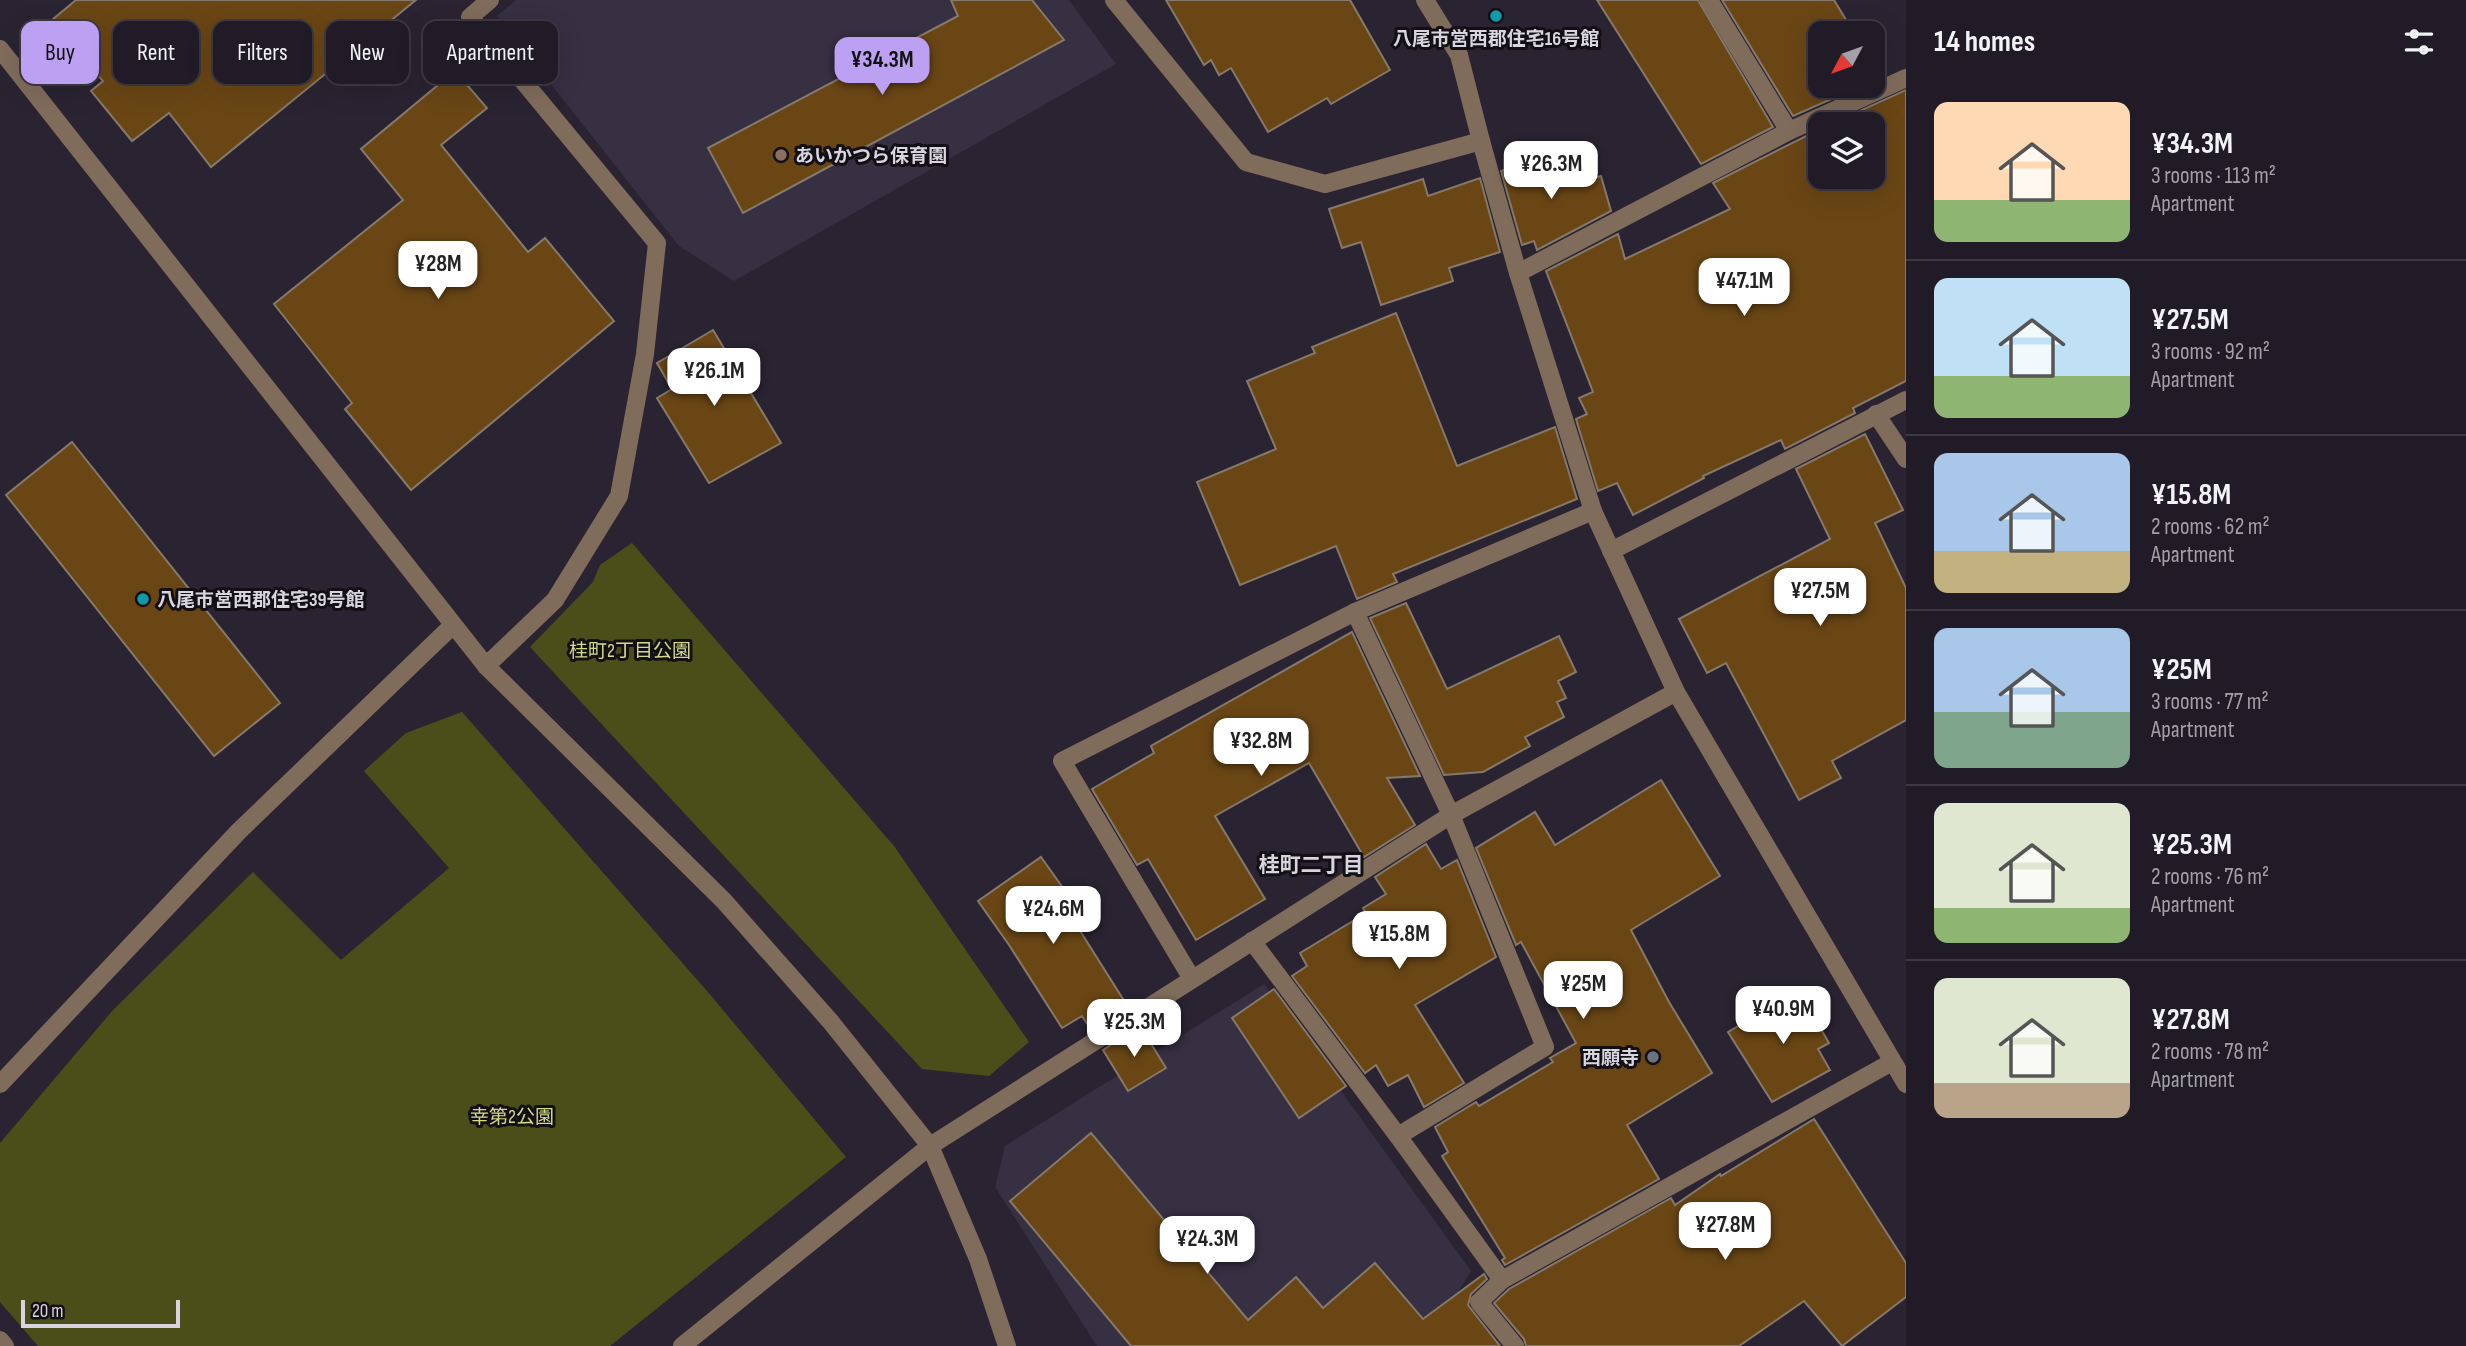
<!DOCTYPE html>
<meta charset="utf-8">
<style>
:root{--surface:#201b26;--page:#28242e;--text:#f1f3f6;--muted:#a2a1a7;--line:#3d3943;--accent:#bca0f2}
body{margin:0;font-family:"Sofia Sans Condensed","Noto Sans JP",sans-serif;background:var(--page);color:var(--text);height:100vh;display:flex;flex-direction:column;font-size:26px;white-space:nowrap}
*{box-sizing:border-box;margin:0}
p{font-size:23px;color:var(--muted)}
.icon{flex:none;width:38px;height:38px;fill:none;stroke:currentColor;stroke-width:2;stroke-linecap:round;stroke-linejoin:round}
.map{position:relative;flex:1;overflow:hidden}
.side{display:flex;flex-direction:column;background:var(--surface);width:560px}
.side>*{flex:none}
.banner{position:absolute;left:21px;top:21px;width:665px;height:63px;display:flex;gap:14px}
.needle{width:46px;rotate:229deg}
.buttons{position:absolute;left:1808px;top:21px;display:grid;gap:14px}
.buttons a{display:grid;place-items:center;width:77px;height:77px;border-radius:14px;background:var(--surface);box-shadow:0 7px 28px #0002,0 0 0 2px var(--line);font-size:35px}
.scale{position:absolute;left:21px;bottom:18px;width:159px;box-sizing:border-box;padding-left:7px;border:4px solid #d9d5de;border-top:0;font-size:19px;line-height:24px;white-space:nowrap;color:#d9d5de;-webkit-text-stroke:5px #120f15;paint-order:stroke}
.price{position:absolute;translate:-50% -60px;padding:0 16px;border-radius:14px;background:#fff;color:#222;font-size:23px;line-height:46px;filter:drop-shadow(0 2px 4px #0008)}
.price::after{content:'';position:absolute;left:50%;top:42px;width:21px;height:16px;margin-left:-10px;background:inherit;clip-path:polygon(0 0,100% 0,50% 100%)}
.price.on{background:var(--accent);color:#111}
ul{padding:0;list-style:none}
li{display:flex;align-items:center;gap:21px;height:175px;padding:0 28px}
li+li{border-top:2px solid var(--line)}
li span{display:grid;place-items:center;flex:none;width:196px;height:140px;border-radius:14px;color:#555}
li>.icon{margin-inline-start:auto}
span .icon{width:84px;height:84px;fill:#fffc;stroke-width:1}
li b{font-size:30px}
h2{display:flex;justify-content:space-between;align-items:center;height:84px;padding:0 28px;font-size:30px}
.chip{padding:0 24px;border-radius:14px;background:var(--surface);box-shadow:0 7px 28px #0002,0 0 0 2px var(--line);font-size:24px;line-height:63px}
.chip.on{background:var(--accent);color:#111}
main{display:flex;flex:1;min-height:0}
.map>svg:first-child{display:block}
.built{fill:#372f42}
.green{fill:#4a4f19}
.building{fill:#6a4615;stroke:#85796b;stroke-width:2}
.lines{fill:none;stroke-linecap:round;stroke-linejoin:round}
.minor{stroke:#806c5b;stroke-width:18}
.culture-dot{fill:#0f9aa8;stroke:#120f15;stroke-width:2.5}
.education-dot{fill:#8d6e63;stroke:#120f15;stroke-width:2.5}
.worship-dot{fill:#6b7280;stroke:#120f15;stroke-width:2.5}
.labels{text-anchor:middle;stroke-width:6;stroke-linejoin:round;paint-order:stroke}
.poi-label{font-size:19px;font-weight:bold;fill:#d9d5de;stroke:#120f15;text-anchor:start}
.park-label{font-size:19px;fill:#d2dc86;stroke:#120f15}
.neighbourhood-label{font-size:21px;font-weight:bold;fill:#d9d5de;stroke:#120f15}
</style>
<main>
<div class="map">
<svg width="1906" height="1346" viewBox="0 0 1906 1346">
<rect width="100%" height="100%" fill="#2a2432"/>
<g class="built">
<path d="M516,0H1069L1116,64L734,281L679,246L497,16Z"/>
<path d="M1264,984L1471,1271L1458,1292L1500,1346H1097L995,1187L1005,1146Z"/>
</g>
<g class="green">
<path d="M632,543L894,846L1029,1042L989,1076L922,1069L530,647L593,582L600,565Z"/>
<path d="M462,712L707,991L846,1157L610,1346H38L0,1302V1143L113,1010L253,872L341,960L449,868L364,771L406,733Z"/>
</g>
<g class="building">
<path d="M76,0H416L211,167L169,113L132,141L91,91L103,81L52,20Z"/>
<path d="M951,0H1032L1064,40L743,213L708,148L958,16Z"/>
<path d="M1166,0H1350L1390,70L1331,104L1327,98L1268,132L1231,68L1219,75L1211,60L1204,65Z"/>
<path d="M1597,0H1698L1773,127L1701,164Z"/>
<path d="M1722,0H1834L1854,33H1820V86H1861L1793,116Z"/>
<path d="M455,71L487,108L441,145L528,252L545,238L614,321L411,490L345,409L352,403L274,304L403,200L361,149Z"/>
<path d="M1906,90V381L1853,408L1855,413L1785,449L1781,440L1703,476L1704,478L1633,515L1617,483L1598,491L1576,419L1587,414L1579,398L1593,392L1546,271L1618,234L1625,259L1730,209L1713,183L1820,129V177H1872V124H1831Z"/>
<path d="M1556,153L1567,186L1601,176L1611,211L1537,250L1534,241L1522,245L1501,171Z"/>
<path d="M1480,178L1500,252L1449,268L1453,281L1381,305L1361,242L1342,248L1329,209L1423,179L1428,196Z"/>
<path d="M1396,313L1457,466L1555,427L1577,499L1393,574L1397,582L1357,599L1336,546L1240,585L1197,482L1276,449L1247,381L1315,353L1312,347Z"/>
<path d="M713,330L781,443L709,483L657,398L672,389L657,363Z"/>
<path d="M1865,434L1903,510L1875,523L1906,588V720L1832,761L1841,778L1799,800L1726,663L1707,673L1679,619L1830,539L1796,469Z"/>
<path d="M72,442L280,703L214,756L6,495Z"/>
<path d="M1406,603L1447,689L1559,636L1576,672L1558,681L1566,698L1557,702L1564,717L1525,737L1530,746L1483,772L1444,775L1370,618Z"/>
<path d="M1352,632L1420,776L1387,778L1415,825L1364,857L1309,763L1215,816L1265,899L1196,940L1148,859L1137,865L1092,789L1154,753L1151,746Z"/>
<path d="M1661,780L1720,876L1631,930L1669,1002L1712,1073L1627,1125L1659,1179L1505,1265L1502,1260L1505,1258L1442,1156L1448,1152L1435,1127L1476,1102L1479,1106L1553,1062L1550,1058L1576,1043L1521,942L1516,945L1476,848L1535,812L1555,845Z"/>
<path d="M1426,844L1441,869L1457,860L1496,957L1415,1005L1464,1083L1424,1107L1408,1075L1388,1086L1376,1065L1365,1073L1292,976L1307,966L1300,953L1366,913L1363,908L1386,894L1375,877Z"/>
<path d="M1041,857L1073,902L1070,903L1082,922L1077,926L1128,1007L1091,1030L1082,1016L1062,1028L1009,945L978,901Z"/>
<path d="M1274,989L1346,1086L1299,1118L1232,1018Z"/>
<path d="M1799,991L1829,1043L1818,1049L1830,1070L1772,1102L1728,1032Z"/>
<path d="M1140,1026L1166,1068L1128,1091L1103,1050Z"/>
<path d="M1814,1119L1906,1263V1297L1842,1346L1804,1301L1739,1346H1526L1524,1339L1494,1303L1509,1289L1671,1198L1675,1205L1720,1174L1721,1176Z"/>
<path d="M1091,1133L1248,1320L1296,1277L1323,1308L1375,1263L1423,1319L1484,1274L1487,1279L1471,1294L1468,1305L1500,1346H1131L1010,1201Z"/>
</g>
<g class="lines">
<g class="minor">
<path d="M1114,0L1246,162L1325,184L1481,141L1518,273L1593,511L1676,692L1906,1084"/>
<path d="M1425,0L1459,55L1481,141"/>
<path d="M1709,0L1789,131"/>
<path d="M0,49L486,666L724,901L830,1021L930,1146L978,1259L1007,1346"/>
<path d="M1518,273L1789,131L1906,78"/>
<path d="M1876,414L1906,459"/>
<path d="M1611,551L1906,400"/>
<path d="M486,666L555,600L619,496L645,354L657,243L470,17L490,0"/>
<path d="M1252,941L1398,1136L1545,1047L1451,815L1355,612"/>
<path d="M1192,979L1062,761L1355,612L1593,511"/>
<path d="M0,1084L239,831L452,626"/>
<path d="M1398,1136L1502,1280L1479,1302L1515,1346"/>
<path d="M1502,1280L1892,1062"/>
<path d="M0,1340L5,1346"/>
<path d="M682,1346L930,1146L1451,815L1676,692"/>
</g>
</g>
<g class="culture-dot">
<circle cx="1496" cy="16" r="7"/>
<circle cx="143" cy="599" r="7"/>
</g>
<circle class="education-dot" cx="781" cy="155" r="7"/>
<circle class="worship-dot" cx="1653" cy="1057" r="7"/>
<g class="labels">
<g class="poi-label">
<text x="1496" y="45" text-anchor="middle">八尾市営西郡住宅16号館</text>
<text x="795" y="162">あいかつら保育園</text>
<text x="157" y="606">八尾市営西郡住宅39号館</text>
<text x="1639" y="1064" text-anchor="end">西願寺</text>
</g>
<g class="park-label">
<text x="630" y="657">桂町2丁目公園</text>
<text x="512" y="1123">幸第2公園</text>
</g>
<g class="neighbourhood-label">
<text x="1311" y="872">桂町二丁目</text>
</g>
</g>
</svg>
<div class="buttons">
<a><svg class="needle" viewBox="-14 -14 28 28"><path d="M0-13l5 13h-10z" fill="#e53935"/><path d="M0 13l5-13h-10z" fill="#a2a1a7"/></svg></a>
<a><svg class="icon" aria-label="layers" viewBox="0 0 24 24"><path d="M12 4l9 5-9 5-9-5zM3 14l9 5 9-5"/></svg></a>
</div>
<div class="scale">20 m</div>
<b class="price on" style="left:882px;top:97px">¥34.3M</b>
<b class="price" style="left:1551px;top:201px">¥26.3M</b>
<b class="price" style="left:438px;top:301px">¥28M</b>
<b class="price" style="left:1744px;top:318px">¥47.1M</b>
<b class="price" style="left:714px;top:408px">¥26.1M</b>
<b class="price" style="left:1820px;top:628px">¥27.5M</b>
<b class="price" style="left:1261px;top:778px">¥32.8M</b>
<b class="price" style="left:1053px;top:946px">¥24.6M</b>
<b class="price" style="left:1399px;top:971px">¥15.8M</b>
<b class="price" style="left:1583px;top:1021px">¥25M</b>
<b class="price" style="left:1783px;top:1046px">¥40.9M</b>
<b class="price" style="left:1134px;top:1059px">¥25.3M</b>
<b class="price" style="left:1725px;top:1262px">¥27.8M</b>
<b class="price" style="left:1207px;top:1276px">¥24.3M</b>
<div class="banner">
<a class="chip on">Buy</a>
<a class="chip">Rent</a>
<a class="chip">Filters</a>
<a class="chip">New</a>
<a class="chip">Apartment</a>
</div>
</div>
<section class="side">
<h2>14 homes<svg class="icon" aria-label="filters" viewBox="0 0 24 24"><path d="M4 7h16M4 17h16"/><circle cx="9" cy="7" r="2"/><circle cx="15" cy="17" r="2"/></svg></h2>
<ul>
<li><span style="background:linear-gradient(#ffd9b3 70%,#8fb573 0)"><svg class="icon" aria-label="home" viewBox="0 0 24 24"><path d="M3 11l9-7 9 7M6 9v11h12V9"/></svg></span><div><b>¥34.3M</b><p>3 rooms · 113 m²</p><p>Apartment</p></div></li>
<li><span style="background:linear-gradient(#bfe0f5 70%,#8fb573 0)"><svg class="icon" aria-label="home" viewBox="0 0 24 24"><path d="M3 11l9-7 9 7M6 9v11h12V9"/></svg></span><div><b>¥27.5M</b><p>3 rooms · 92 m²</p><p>Apartment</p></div></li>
<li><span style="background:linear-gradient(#a9c7e8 70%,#c2b280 0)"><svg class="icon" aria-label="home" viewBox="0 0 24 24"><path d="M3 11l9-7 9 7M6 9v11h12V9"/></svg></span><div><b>¥15.8M</b><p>2 rooms · 62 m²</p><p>Apartment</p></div></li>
<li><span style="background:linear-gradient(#a9c7e8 60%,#7fa58c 0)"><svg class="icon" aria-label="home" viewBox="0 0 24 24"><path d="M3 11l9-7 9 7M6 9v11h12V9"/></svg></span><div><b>¥25M</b><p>3 rooms · 77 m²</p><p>Apartment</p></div></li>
<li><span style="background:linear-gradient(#dfe7d0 75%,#8fb573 0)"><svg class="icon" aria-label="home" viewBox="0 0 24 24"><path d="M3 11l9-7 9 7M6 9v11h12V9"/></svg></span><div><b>¥25.3M</b><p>2 rooms · 76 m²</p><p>Apartment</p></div></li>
<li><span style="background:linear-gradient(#dfe7d0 75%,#b9a48a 0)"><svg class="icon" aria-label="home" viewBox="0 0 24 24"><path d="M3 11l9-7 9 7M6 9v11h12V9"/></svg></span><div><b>¥27.8M</b><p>2 rooms · 78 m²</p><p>Apartment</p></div></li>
</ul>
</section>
</main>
